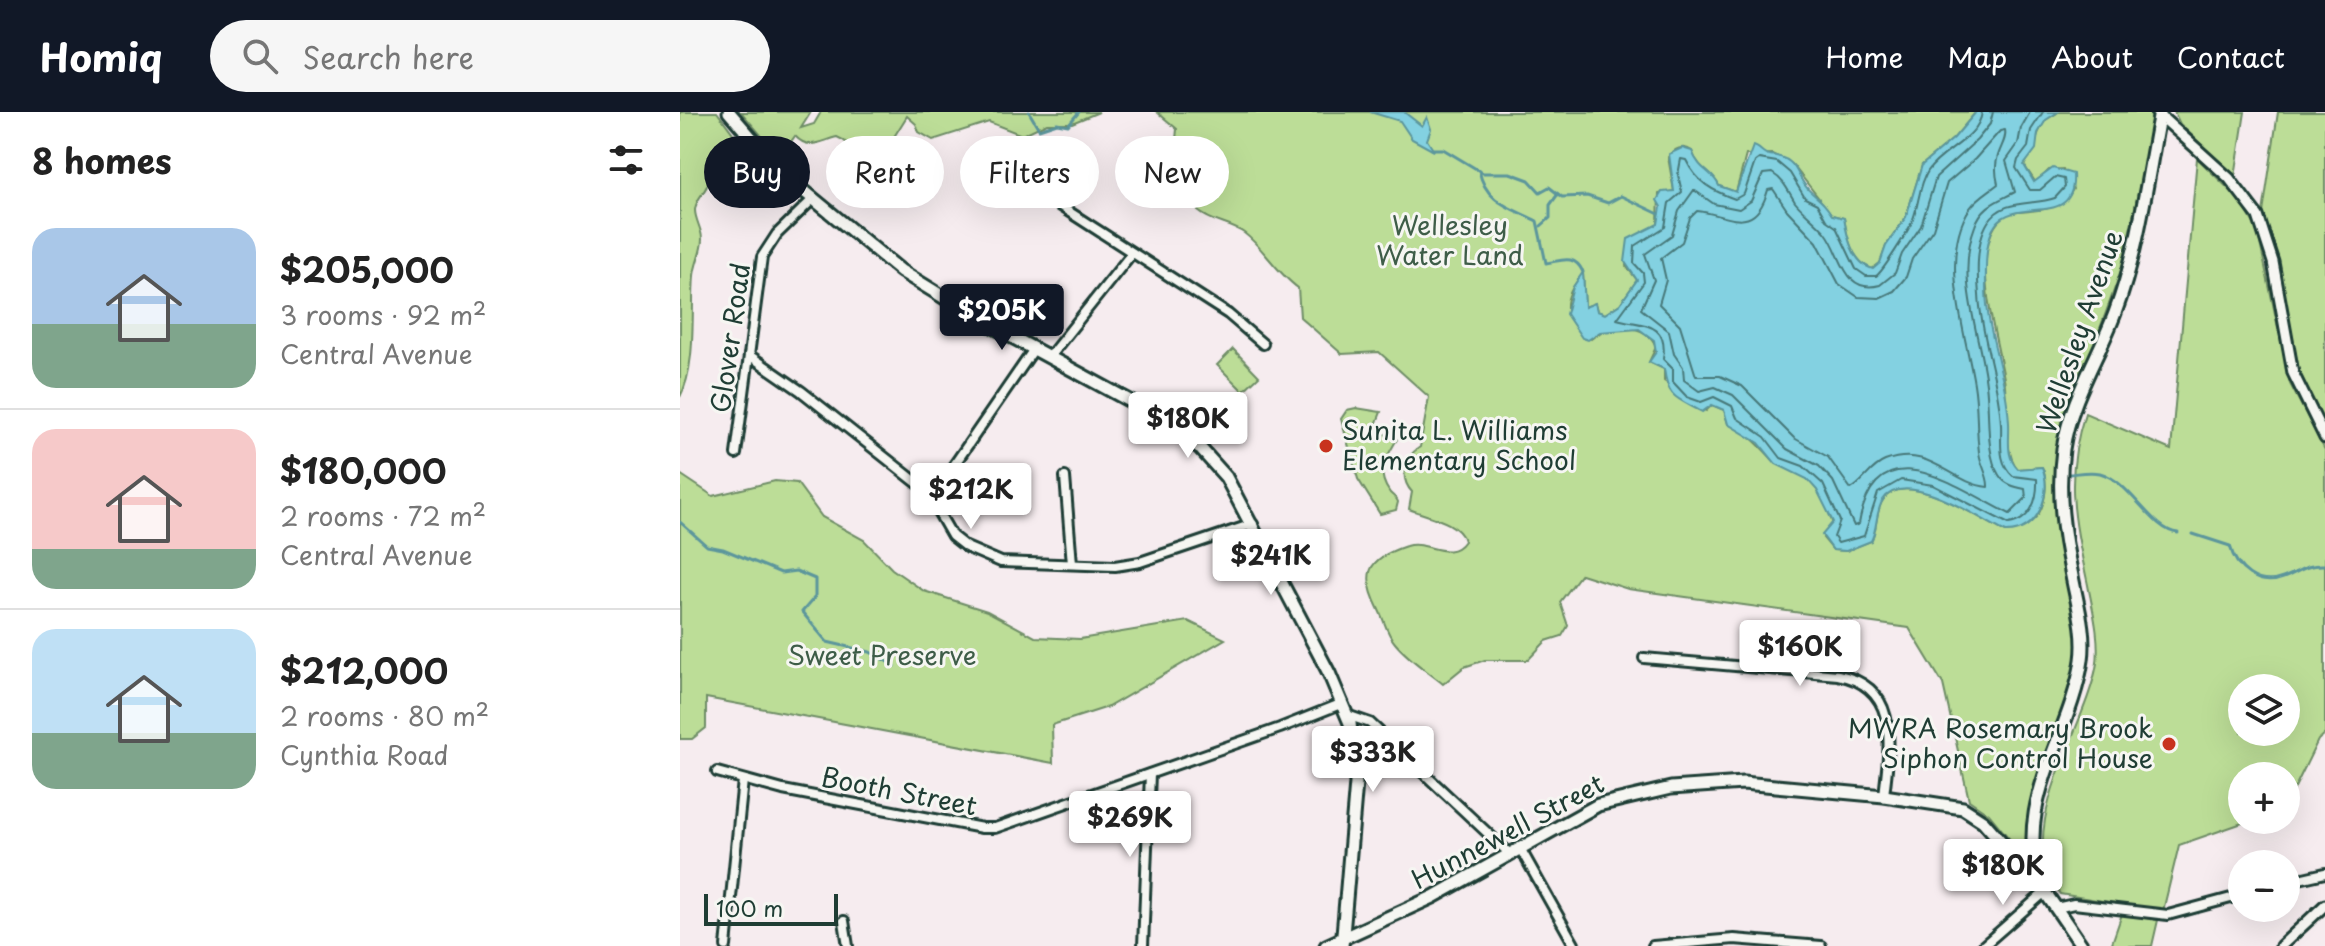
<!DOCTYPE html>
<meta charset="utf-8">
<style>
:root{--surface:#fff;--page:#f6f6f6;--text:#222;--muted:#767676;--line:#e0e0e0;--accent:#111827}
body{margin:0;font-family:"Playpen Sans",sans-serif;background:var(--page);color:var(--text);height:100vh;display:flex;flex-direction:column;font-size:30px;white-space:nowrap}
*{box-sizing:border-box;margin:0}
p{font-size:26px;color:var(--muted)}
.icon{flex:none;width:44px;height:44px;fill:none;stroke:currentColor;stroke-width:2;stroke-linecap:round;stroke-linejoin:round}
.map{position:relative;flex:1;overflow:hidden}
.side{display:flex;flex-direction:column;background:var(--surface);width:680px}
.side>*{flex:none}
.banner{position:absolute;left:24px;top:24px;width:760px;height:72px;display:flex;gap:16px}
.tools{position:absolute;left:1548px;top:562px;display:grid;gap:16px}
.tools a{display:grid;place-items:center;width:72px;height:72px;border-radius:50%;background:var(--surface);box-shadow:0 8px 32px #0002;font-size:40px}
.scale{position:absolute;left:24px;bottom:20px;width:134px;box-sizing:border-box;padding-left:8px;border:4px solid #1f3d34;border-top:0;font-size:22px;line-height:28px;white-space:nowrap;color:#1f3d34;-webkit-text-stroke:6px #f6f6f2;paint-order:stroke}
.price{position:absolute;translate:-50% -68px;padding:0 18px;border-radius:8px;background:#fff;color:#222;font-size:26px;line-height:52px;filter:drop-shadow(0 2px 4px #0008)}
.price::after{content:'';position:absolute;left:50%;top:48px;width:24px;height:18px;margin-left:-12px;background:inherit;clip-path:polygon(0 0,100% 0,50% 100%)}
.price.on{background:var(--accent);color:#fff}
ul{padding:0;list-style:none}
li{display:flex;align-items:center;gap:24px;height:200px;padding:0 32px}
li+li{border-top:2px solid var(--line)}
li span{display:grid;place-items:center;flex:none;width:224px;height:160px;border-radius:24px;color:#555}
li>.icon{margin-inline-start:auto}
span .icon{width:96px;height:96px;fill:#fffc;stroke-width:1}
li b{font-size:34px}
h2{display:flex;justify-content:space-between;align-items:center;height:96px;padding:0 32px;font-size:34px}
.tag{padding:0 28px;border-radius:36px;background:var(--surface);box-shadow:0 8px 32px #0002;font-size:28px;line-height:72px}
.tag.on{background:var(--accent);color:#fff}
header{display:flex;align-items:center;gap:48px;box-sizing:border-box;height:112px;padding:0 40px;background:var(--accent);color:#fff}
header strong{font-size:38px}
nav{display:flex;gap:44px;margin-inline-start:auto;font-size:28px}
.search{width:560px;height:72px;background:var(--page);display:flex;align-items:center;gap:20px;box-sizing:border-box;padding:0 28px;border-radius:44px;color:var(--muted);font-size:30px}
main{display:flex;flex:1;min-height:0}
.map>svg:first-child{display:block}
.green{fill:#bcdd97;stroke:#6e8d66;stroke-width:2;fill-rule:evenodd}
.water{fill:#83d1e1;stroke:#5b969c;stroke-width:2}
.lines{fill:none;stroke-linecap:round;stroke-linejoin:round}
.shore{stroke:#477879;stroke-width:2}
.stream{stroke:#5b969c;stroke-width:3}
.minor-casing{stroke:#1f3d34;stroke-width:14}
.tertiary-casing{stroke:#1f3d34;stroke-width:15}
.secondary-casing{stroke:#1f3d34;stroke-width:17}
.minor{stroke:#f6f6f2;stroke-width:8}
.tertiary{stroke:#f6f6f2;stroke-width:9}
.secondary{stroke:#f6f6f2;stroke-width:11}
.poi-dot{fill:#c8321e;stroke:#f6f6f2;stroke-width:3}
.labels{text-anchor:middle;stroke-width:6;stroke-linejoin:round;paint-order:stroke}
.park-label{font-size:26px;fill:#3e5d48;stroke:#f6f6f2}
.street-label{font-size:26px;fill:#1f3d34;stroke:#f6f6f2}
.poi-label{font-size:26px;fill:#1f3d34;stroke:#f6f6f2;text-anchor:start}
</style>
<header>
<strong>Homiq</strong>
<div class="search"><svg class="icon" aria-label="search" viewBox="0 0 24 24"><circle cx="10" cy="10" r="6"/><path d="M15 15l6 6"/></svg>Search here</div>
<nav><a>Home</a><a>Map</a><a>About</a><a>Contact</a></nav>
</header>
<main>
<section class="side">
<h2>8 homes<svg class="icon" aria-label="filters" viewBox="0 0 24 24"><path d="M4 7h16M4 17h16"/><circle cx="9" cy="7" r="2"/><circle cx="15" cy="17" r="2"/></svg></h2>
<ul>
<li><span style="background:linear-gradient(#a9c7e8 60%,#7fa58c 0)"><svg class="icon" aria-label="home" viewBox="0 0 24 24"><path d="M3 11l9-7 9 7M6 9v11h12V9"/></svg></span><div><b>$205,000</b><p>3 rooms · 92 m²</p><p>Central Avenue</p></div></li>
<li><span style="background:linear-gradient(#f6c9c9 75%,#7fa58c 0)"><svg class="icon" aria-label="home" viewBox="0 0 24 24"><path d="M3 11l9-7 9 7M6 9v11h12V9"/></svg></span><div><b>$180,000</b><p>2 rooms · 72 m²</p><p>Central Avenue</p></div></li>
<li><span style="background:linear-gradient(#bfe0f5 65%,#7fa58c 0)"><svg class="icon" aria-label="home" viewBox="0 0 24 24"><path d="M3 11l9-7 9 7M6 9v11h12V9"/></svg></span><div><b>$212,000</b><p>2 rooms · 80 m²</p><p>Cynthia Road</p></div></li>
</ul>
</section>
<div class="map">
<svg width="1645" height="834" viewBox="0 0 1645 834">
<rect width="100%" height="100%" fill="#f6ecef"/>
<filter id="ink" filterUnits="userSpaceOnUse"><feTurbulence type="fractalNoise" baseFrequency=".0125" numOctaves="2"/><feDisplacementMap in="SourceGraphic" scale="16" xChannelSelector="R" yChannelSelector="G"/><feConvolveMatrix kernelMatrix="1 2 1 2 8 2 1 2 1" color-interpolation-filters="sRGB"/></filter>
<g filter="url(#ink)">
<g class="green">
<path d="M0,0H37L61,32L29,65C29,79 16,84 15,98C15,108 22,117 22,127C22,140 15,151 14,164C11,198 17,254 0,285Z"/>
<path d="M61,0H131L121,16L134,12L141,0H419L392,11H367L342,23L309,10L253,28L239,20L236,12L227,4L197,52L189,56C175,47 175,32 157,25C140,29 129,39 115,24L100,45Z"/>
<path d="M477,0H1296L1274,26L1242,53L1226,105L1206,134L1200,151L1192,157C1172,150 1167,125 1164,106L1152,103L1112,52L1092,42L1066,43L1056,80L1039,74C1034,61 1019,59 1012,39C1003,32 994,37 988,45L994,79L979,82L978,112C953,129 948,119 946,154L957,168L940,192L925,202L917,199L915,191L905,195L903,162C879,189 882,208 911,227C929,212 968,210 976,235L969,250L984,257V269L1026,299L1032,293L1044,298L1048,312C1068,320 1078,332 1092,347C1098,354 1111,356 1119,361C1137,371 1148,395 1153,413L1143,426L1153,438L1166,439L1191,429C1198,416 1195,400 1203,388C1225,355 1300,407 1326,420C1334,417 1344,415 1351,410C1366,399 1369,371 1362,355L1338,357C1323,342 1327,296 1325,273C1320,233 1282,126 1329,101C1352,98 1382,101 1393,77L1383,57L1369,58L1356,71L1344,53C1354,41 1358,13 1367,7C1371,4 1375,3 1378,0H1469L1475,5L1441,159L1390,299L1379,373L1404,534L1349,728L1350,752L1309,702L1289,688L1263,572L1229,516L948,477L901,462L880,490L888,514L882,524L866,529L848,548H805L784,555L763,572C747,559 728,547 715,531C707,522 704,508 699,498C681,463 686,447 726,434C746,427 769,451 784,429C780,410 746,404 729,397L732,380C719,366 724,345 740,335L749,285L699,240L662,242L620,205L618,176C596,160 583,135 564,121C549,111 532,111 518,99L522,84L493,59L497,17Z"/>
<path d="M1494,0H1565L1555,65L1500,12Z"/>
<path d="M1598,0H1645V315L1619,259L1598,149L1583,101Z"/>
<path d="M1517,46L1560,88L1577,117L1610,272L1645,338V622L1638,628L1606,694V664H1562V708H1571L1499,733L1483,799L1380,782C1329,721 1407,616 1417,551C1420,525 1413,499 1408,473C1394,407 1384,366 1405,301L1491,338ZM1562,576H1606V620H1562Z"/>
<path d="M553,237L579,264L563,279L537,253Z"/>
<path d="M676,296L701,300L694,318L717,327C707,346 694,359 710,381C713,384 717,386 718,390L716,398L700,402L678,367L661,307L667,298Z"/>
<path d="M0,362L33,384L95,369L117,371L142,405L184,428L212,457L244,479L307,499L355,525L400,527L508,509L545,527L428,595L372,613L373,651L26,586V616L12,627H0Z"/>
<path d="M1442,802L1478,808L1472,834H1431Z"/>
</g>
<g class="water">
<path d="M690,0H724L742,14L747,5L751,17L747,28L754,39L732,27L720,9Z"/>
<path d="M1296,0H1378L1366,8L1358,21L1356,37L1344,53L1354,70L1373,56L1393,62C1397,117 1337,84 1316,112C1304,128 1306,158 1306,178C1307,222 1327,266 1329,311C1330,328 1325,344 1338,357L1362,355C1373,381 1358,421 1326,420C1300,407 1225,355 1203,388C1195,400 1198,416 1191,429L1166,439L1153,438L1142,423L1153,410L1137,378L1127,367L1096,352L1079,331L1048,312L1044,298L1032,293L1022,300C997,286 988,287 984,257L969,250L976,240L974,228L959,217L920,220L908,228L902,226L886,202L893,175L903,160L905,195L915,191L917,199L925,202L940,192L957,168L945,150L948,127L978,112L981,95L977,88L982,80L994,79L989,42L1002,36L1012,39C1019,59 1033,59 1039,74L1056,80L1073,34C1080,35 1082,42 1089,43C1122,46 1113,65 1132,81C1142,90 1145,92 1152,103L1164,106C1167,124 1172,151 1193,157L1200,151L1206,134L1226,105L1242,53L1274,26Z"/>
</g>
<g class="lines">
<g class="shore">
<path d="M1302,0C1299,27 1262,38 1248,59C1239,73 1239,92 1233,107C1231,115 1202,161 1196,164H1186L1176,157L1156,115L1146,108L1137,92L1125,86L1110,61L1097,50L1079,47L1075,50L1064,82L1055,87C1033,79 1017,71 1006,48L1001,47L998,63L1002,80L989,91L985,115L955,134L954,151L963,161L964,170L937,207C960,214 989,208 983,247L993,257V270L1007,285L1021,290L1034,285L1052,294L1057,306L1085,325L1101,346L1123,354L1143,372L1160,409L1154,425L1158,431L1184,424L1198,381L1221,368L1253,373L1329,412C1351,409 1358,387 1357,367L1333,364C1317,350 1322,330 1321,312C1319,268 1301,226 1299,183C1297,162 1296,129 1308,110C1323,86 1352,94 1375,86L1385,75L1384,67L1375,65L1360,78H1350L1336,56L1338,48L1348,35L1351,18L1363,0"/>
<path d="M1313,0L1310,12L1297,28L1256,65L1241,114L1222,142L1215,161L1200,173C1163,183 1162,141 1146,121C1139,112 1121,98 1115,90C1108,79 1104,68 1092,61L1083,62L1071,89L1059,97L1034,92L1014,78L999,99L992,123L965,142L974,168L961,197L989,219L994,242L1003,255L1004,268L1019,279L1035,275L1053,283L1107,337L1139,354L1153,369L1174,414L1179,412C1196,313 1277,376 1330,402L1346,386L1345,377C1335,375 1325,373 1319,363C1305,341 1310,299 1306,272C1300,221 1275,166 1295,114C1302,93 1318,89 1335,80L1326,49L1338,32L1341,16L1350,0"/>
<path d="M1325,18C1328,33 1310,41 1318,72C1308,80 1298,85 1290,96C1258,144 1286,221 1294,272C1298,295 1296,317 1299,340C1300,352 1309,364 1308,375C1270,371 1251,332 1205,349C1190,355 1183,371 1171,377L1148,345L1114,326L1062,274L1040,264H1016L1000,213L979,192L986,168L981,146L1002,130L1010,106L1017,99C1048,102 1074,126 1088,78L1093,77L1107,98L1137,130L1159,172L1178,185L1199,186L1214,179L1226,165L1232,147L1253,117L1267,71L1295,47L1320,19Z"/>
</g>
<g class="stream">
<path d="M349,0L359,17L377,11L388,13L399,0"/>
<path d="M752,37H763L803,61H830L849,68L860,80L869,75L882,85L907,84L928,91L941,84L979,102"/>
<path d="M799,58C805,91 832,96 857,109L866,151C881,149 894,141 903,160"/>
<path d="M861,114L870,106V93L878,82"/>
<path d="M1389,362C1399,361 1410,359 1420,361C1450,369 1472,419 1498,421"/>
<path d="M0,410L27,434L43,437L101,461L116,459L135,467V485L122,500L147,530L190,540L215,554"/>
<path d="M1513,422L1550,434C1556,457 1578,476 1603,466C1619,460 1626,452 1645,453"/>
</g>
<defs>
<g id="minor">
<path d="M381,93L387,62L373,53L357,66L363,83L548,202L583,232"/>
<path d="M69,243L121,279L245,377L272,424L286,435L321,450L435,454L460,450L573,412"/>
<path d="M369,245L452,141"/>
<path d="M56,342L82,145L97,122L133,87"/>
<path d="M385,365L392,452"/>
<path d="M252,385L354,237"/>
<path d="M964,546L1158,563C1222,575 1209,636 1204,684"/>
<path d="M667,603L690,611L830,742"/>
<path d="M37,660L103,678L302,716H315L600,616L663,591"/>
<path d="M840,736L895,834"/>
<path d="M1606,770L1645,761"/>
<path d="M1376,796L1394,792L1488,803L1562,783"/>
<path d="M164,809L168,834"/>
<path d="M46,834L63,668"/>
<path d="M463,834L470,662"/>
<path d="M973,834L1054,827L1141,834"/>
<path d="M1303,834L1365,780"/>
</g>
<g id="tertiary">
<path d="M1476,0L1549,66L1578,104L1593,150L1613,261L1645,326"/>
<path d="M1601,834L1645,793"/>
</g>
<g id="secondary">
<path d="M49,0L101,60L221,159L299,207L485,308L520,336L546,365L649,561L670,611L676,671L662,834"/>
<path d="M1363,776C1329,696 1391,625 1402,548C1406,520 1397,491 1392,464C1383,421 1377,381 1383,337C1390,289 1418,246 1435,201C1459,137 1467,67 1480,0"/>
<path d="M646,834L753,785L918,693L991,676L1063,671L1204,684L1283,696L1303,709L1365,780L1402,834"/>
</g>
</defs>
<use href="#minor" class="minor-casing"/>
<use href="#tertiary" class="tertiary-casing"/>
<use href="#secondary" class="secondary-casing"/>
<use href="#minor" class="minor"/>
<use href="#tertiary" class="tertiary"/>
<use href="#secondary" class="secondary"/>
</g>
</g>
<g class="poi-dot">
<circle cx="646" cy="334" r="8"/>
<circle cx="1489" cy="632" r="8"/>
</g>
<g class="labels">
<g class="park-label">
<text x="770" y="123">Wellesley<tspan x="770" dy="30">Water Land</tspan></text>
<text x="202" y="553">Sweet Preserve</text>
</g>
<g class="street-label">
<text transform="translate(1400 220) rotate(-71)" y="9">Wellesley Avenue</text>
<text transform="translate(51 226) rotate(-82)" y="9">Glover Road</text>
<text transform="translate(219 680) rotate(11)" y="9">Booth Street</text>
<text transform="translate(828 720) rotate(-28)" y="9">Hunnewell Street</text>
</g>
<g class="poi-label">
<text x="662" y="328">Sunita L. Williams<tspan x="662" dy="30">Elementary School</tspan></text>
<text x="1473" y="626" text-anchor="end">MWRA Rosemary Brook<tspan x="1473" dy="30">Siphon Control House</tspan></text>
</g>
</g>
</svg>
<div class="tools">
<a><svg class="icon" aria-label="layers" viewBox="0 0 24 24"><path d="M12 4l9 5-9 5-9-5zM3 14l9 5 9-5"/></svg></a>
<a>+</a>
<a>−</a>
</div>
<div class="scale">100 m</div>
<b class="price on" style="left:322px;top:240px">$205K</b>
<b class="price" style="left:508px;top:348px">$180K</b>
<b class="price" style="left:291px;top:419px">$212K</b>
<b class="price" style="left:591px;top:485px">$241K</b>
<b class="price" style="left:1120px;top:576px">$160K</b>
<b class="price" style="left:693px;top:682px">$333K</b>
<b class="price" style="left:450px;top:747px">$269K</b>
<b class="price" style="left:1323px;top:795px">$180K</b>
<div class="banner">
<a class="tag on">Buy</a>
<a class="tag">Rent</a>
<a class="tag">Filters</a>
<a class="tag">New</a>
</div>
</div>
</main>
